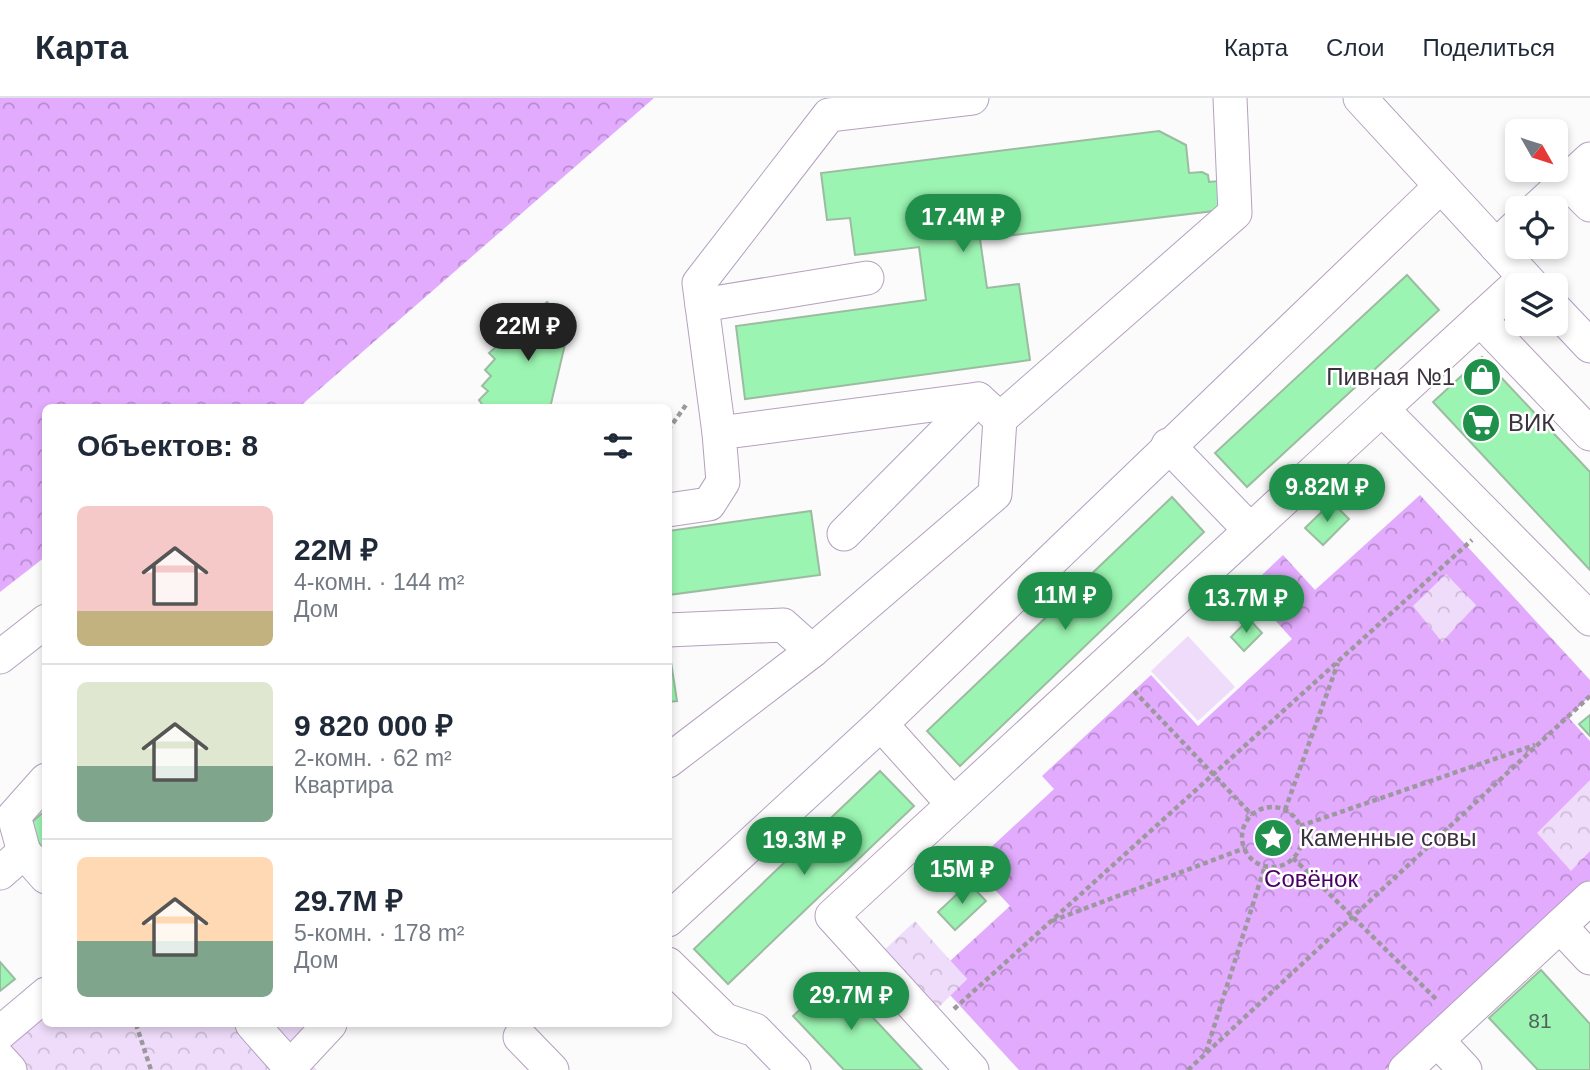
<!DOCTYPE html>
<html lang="ru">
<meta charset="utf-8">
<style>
:root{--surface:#fff;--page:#f2f2f3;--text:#1f2937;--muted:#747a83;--line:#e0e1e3;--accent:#20914b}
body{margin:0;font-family:Arial,sans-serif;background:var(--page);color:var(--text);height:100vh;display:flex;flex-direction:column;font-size:26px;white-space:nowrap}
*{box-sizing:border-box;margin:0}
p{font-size:23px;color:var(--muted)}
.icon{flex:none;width:38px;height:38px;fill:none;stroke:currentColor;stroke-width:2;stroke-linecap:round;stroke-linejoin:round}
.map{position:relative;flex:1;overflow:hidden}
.drawer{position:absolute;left:42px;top:306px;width:630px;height:623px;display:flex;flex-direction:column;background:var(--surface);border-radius:10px;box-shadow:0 4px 10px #0003}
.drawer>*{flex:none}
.needle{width:46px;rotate:129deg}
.fabs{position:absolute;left:1505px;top:21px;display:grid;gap:14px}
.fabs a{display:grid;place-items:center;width:63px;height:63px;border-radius:10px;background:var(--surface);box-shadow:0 4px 10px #0003;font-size:35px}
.price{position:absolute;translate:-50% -60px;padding:0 16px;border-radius:24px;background:var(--accent);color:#fff;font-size:23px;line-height:46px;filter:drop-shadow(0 2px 4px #0008)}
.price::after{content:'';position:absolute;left:50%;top:42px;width:21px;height:16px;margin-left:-10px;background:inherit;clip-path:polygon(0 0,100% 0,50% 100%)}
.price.on{background:#222;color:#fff}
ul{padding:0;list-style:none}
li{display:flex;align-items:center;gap:21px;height:175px;padding:0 35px}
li+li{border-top:2px solid var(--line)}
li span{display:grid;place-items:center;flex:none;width:196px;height:140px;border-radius:10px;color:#555}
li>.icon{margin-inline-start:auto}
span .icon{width:84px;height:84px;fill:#fffc;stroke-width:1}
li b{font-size:30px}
h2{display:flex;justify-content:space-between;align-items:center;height:84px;padding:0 35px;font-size:30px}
header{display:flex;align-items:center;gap:42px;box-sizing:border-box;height:98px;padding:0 35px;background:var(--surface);border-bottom:2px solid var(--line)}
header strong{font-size:33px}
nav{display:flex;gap:38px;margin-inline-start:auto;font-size:24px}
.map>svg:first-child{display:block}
.green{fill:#efdcfa}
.forest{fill:url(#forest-crowns)}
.park{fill:url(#park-crowns)}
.building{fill:#9bf4b1;stroke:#9cbca2;stroke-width:2}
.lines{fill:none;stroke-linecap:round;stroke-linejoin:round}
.minor-casing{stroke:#b4a0bf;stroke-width:35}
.path{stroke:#9c989e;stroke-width:4.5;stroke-dasharray:5 3.5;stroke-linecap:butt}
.minor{stroke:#fff;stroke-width:33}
.labels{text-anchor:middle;stroke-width:5;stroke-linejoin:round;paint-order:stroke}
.number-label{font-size:21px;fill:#52625b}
.poi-label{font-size:24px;fill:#3a323e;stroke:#fff;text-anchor:start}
.park-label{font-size:24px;fill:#4c0066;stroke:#fff}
</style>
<header>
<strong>Карта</strong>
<nav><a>Карта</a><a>Слои</a><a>Поделиться</a></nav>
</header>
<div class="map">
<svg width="1590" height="972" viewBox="0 0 1590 972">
<defs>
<pattern id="forest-crowns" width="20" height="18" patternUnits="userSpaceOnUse" patternTransform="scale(1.75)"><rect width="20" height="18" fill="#e2abfd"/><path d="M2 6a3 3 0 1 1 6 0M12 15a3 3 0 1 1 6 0" fill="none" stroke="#b88cce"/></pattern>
<pattern id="park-crowns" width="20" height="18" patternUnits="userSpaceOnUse" patternTransform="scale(1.75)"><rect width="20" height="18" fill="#efdcfa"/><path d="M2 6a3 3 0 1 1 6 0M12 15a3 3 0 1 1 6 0" fill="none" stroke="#cebdd7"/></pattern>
</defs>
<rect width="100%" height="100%" fill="#fbfbfb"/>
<path class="green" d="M1188,538L1235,589L1198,623L1151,573Z"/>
<g class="forest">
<path d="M0,0H654L298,310H46L45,459L0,494Z"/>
<path d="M1420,397L1590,582V598L1568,619L1590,643V782L1385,972H1019L950,897L967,881L950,863L1010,808L972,767L1054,691L1042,678L1151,577L1198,628L1292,541L1247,491L1283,457L1315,492Z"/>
</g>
<g class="park">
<path d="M1446,476L1476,507L1442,544L1413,508Z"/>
<path d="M1590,682V753L1571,773L1537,735Z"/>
<path d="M915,823L967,881L934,914L880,856Z"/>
<path d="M45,918L46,926H310L292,944L317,972H0V958Z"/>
</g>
<g class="building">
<path d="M1159,33L1186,47L1189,75L1202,74L1208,77L1209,84L1219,83L1222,112L980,141L987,190L1019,186L1030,262L745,301L736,228L926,202L919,149L855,157L850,120L827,122L821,75Z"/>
<path d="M1407,177L1439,212L1247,389L1215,355Z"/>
<path d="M547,204L570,225L550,310H485L479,302L488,293L482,288L491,278L485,272L495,261L489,255Z"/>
<path d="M1482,259L1590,374V472L1433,304Z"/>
<path d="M1172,399L1204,434L960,668L927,633Z"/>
<path d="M1332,404L1349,421L1323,447L1305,430Z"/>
<path d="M811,413L820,477L668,497V433Z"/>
<path d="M1249,521L1262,535L1244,553L1231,539Z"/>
<path d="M669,551L677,603L668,604V552Z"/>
<path d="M1590,617V638L1579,626Z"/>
<path d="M880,673L914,708L728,886L694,851Z"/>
<path d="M46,712V753L25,730Z"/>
<path d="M969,785L986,803L955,832L938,814Z"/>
<path d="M0,864L15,881L0,893Z"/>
<path d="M1541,872L1590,926V972H1538L1489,920Z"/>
<path d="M835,879L922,972H844L793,918Z"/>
</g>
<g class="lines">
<defs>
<g id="minor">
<path d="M1360,0L1532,187"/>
<path d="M1566,83L1590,107"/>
<path d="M1537,110L1590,61"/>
<path d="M1496,148L1517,128"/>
<path d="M1517,187L1382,311L1590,521"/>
<path d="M702,207L867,180"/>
<path d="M1556,212L1590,248"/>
<path d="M1480,221L1590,336"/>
<path d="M719,335L699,185L829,17L972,0"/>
<path d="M1168,347L1250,432"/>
<path d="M668,412L709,406L723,384L719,335L978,301L1000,321"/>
<path d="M844,436L978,301"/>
<path d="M668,532L783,527L812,553L668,663"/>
<path d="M812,553L995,396L1000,321L1235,115L1230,0"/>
<path d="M0,559L46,523"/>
<path d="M881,626L953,706"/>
<path d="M46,682L14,718L24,754L46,779"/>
<path d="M0,775L24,754"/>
<path d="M668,822L881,626L1441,88"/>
<path d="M1560,828L1590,860"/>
<path d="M668,866L725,922L755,932L794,972"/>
<path d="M252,926L290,969L330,926"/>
<path d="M0,935L46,896"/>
<path d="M520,939L552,972"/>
<path d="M1437,942L1465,972"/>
<path d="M0,961L10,972"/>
<path d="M972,972L832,818L1382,311"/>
<path d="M1405,972L1590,800"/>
</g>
</defs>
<use href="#minor" class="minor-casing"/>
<g class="path">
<path d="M668,332L686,307"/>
<path d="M1134,593L1252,717"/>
<circle cx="1272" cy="739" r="30"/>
<path d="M1285,712L1338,565"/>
<path d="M1300,728L1535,647"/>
<path d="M1293,760L1437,902"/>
<path d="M1052,823L1245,750"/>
<path d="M954,911L1472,442"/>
<path d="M136,926L151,972"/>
<path d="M1206,954L1265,768"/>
<path d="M1188,972L1590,598"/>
</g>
<use href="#minor" class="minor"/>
</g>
<defs>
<symbol id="shop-disc" viewBox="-11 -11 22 22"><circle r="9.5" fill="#20914b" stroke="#fff"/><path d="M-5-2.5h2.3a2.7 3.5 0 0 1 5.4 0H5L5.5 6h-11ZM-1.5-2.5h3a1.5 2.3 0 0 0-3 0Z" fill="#fff"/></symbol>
<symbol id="supermarket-disc" viewBox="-11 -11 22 22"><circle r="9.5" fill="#20914b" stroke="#fff"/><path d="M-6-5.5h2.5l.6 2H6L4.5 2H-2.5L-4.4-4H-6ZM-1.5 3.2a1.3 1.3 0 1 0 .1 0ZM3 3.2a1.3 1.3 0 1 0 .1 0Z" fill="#fff"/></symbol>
<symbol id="sight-disc" viewBox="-11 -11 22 22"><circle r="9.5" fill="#20914b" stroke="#fff"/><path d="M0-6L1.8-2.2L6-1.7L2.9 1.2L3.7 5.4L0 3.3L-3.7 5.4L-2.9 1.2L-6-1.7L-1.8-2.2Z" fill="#fff"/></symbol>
</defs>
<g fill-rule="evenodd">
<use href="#shop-disc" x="1460" y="257" width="44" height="44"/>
<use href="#supermarket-disc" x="1459" y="303" width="44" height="44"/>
<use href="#sight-disc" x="1251" y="718" width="44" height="44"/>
</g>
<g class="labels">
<g class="number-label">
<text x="1540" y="930">81</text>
</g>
<g class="poi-label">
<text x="1455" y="287" text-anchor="end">Пивная №1</text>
<text x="1508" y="333">ВИК</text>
<text x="1300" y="748">Каменные совы</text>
</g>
<g class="park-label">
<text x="1311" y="789">Совёнок</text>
</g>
</g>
</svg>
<div class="fabs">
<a><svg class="needle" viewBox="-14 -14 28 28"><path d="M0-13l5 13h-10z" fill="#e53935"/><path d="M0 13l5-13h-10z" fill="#747a83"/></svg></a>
<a><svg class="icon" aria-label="locate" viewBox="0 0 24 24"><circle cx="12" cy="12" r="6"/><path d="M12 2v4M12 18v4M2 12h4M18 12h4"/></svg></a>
<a><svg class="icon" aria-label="layers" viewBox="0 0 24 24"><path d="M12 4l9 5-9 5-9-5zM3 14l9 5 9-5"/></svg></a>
</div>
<b class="price" style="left:963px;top:156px">17.4M ₽</b>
<b class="price on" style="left:528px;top:265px">22M ₽</b>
<b class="price" style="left:1327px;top:426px">9.82M ₽</b>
<b class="price" style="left:1065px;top:534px">11M ₽</b>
<b class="price" style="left:1246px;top:537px">13.7M ₽</b>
<b class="price" style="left:804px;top:779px">19.3M ₽</b>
<b class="price" style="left:962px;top:808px">15M ₽</b>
<b class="price" style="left:851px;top:934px">29.7M ₽</b>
<section class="drawer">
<h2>Объектов: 8<svg class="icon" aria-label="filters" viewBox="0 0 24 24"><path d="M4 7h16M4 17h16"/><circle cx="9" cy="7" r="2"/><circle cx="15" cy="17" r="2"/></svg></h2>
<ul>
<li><span style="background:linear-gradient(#f6c9c9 75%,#c2b280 0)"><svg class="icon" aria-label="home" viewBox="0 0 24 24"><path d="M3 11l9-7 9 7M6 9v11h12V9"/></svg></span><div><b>22M ₽</b><p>4-комн. · 144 m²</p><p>Дом</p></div></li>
<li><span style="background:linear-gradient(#dfe7d0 60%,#7fa58c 0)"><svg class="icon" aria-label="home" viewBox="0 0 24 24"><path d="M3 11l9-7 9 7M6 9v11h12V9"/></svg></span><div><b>9 820 000 ₽</b><p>2-комн. · 62 m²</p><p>Квартира</p></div></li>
<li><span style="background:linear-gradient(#ffd9b3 60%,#7fa58c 0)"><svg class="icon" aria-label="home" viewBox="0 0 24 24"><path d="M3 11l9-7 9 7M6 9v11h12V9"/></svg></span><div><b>29.7M ₽</b><p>5-комн. · 178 m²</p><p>Дом</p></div></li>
</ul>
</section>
</div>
